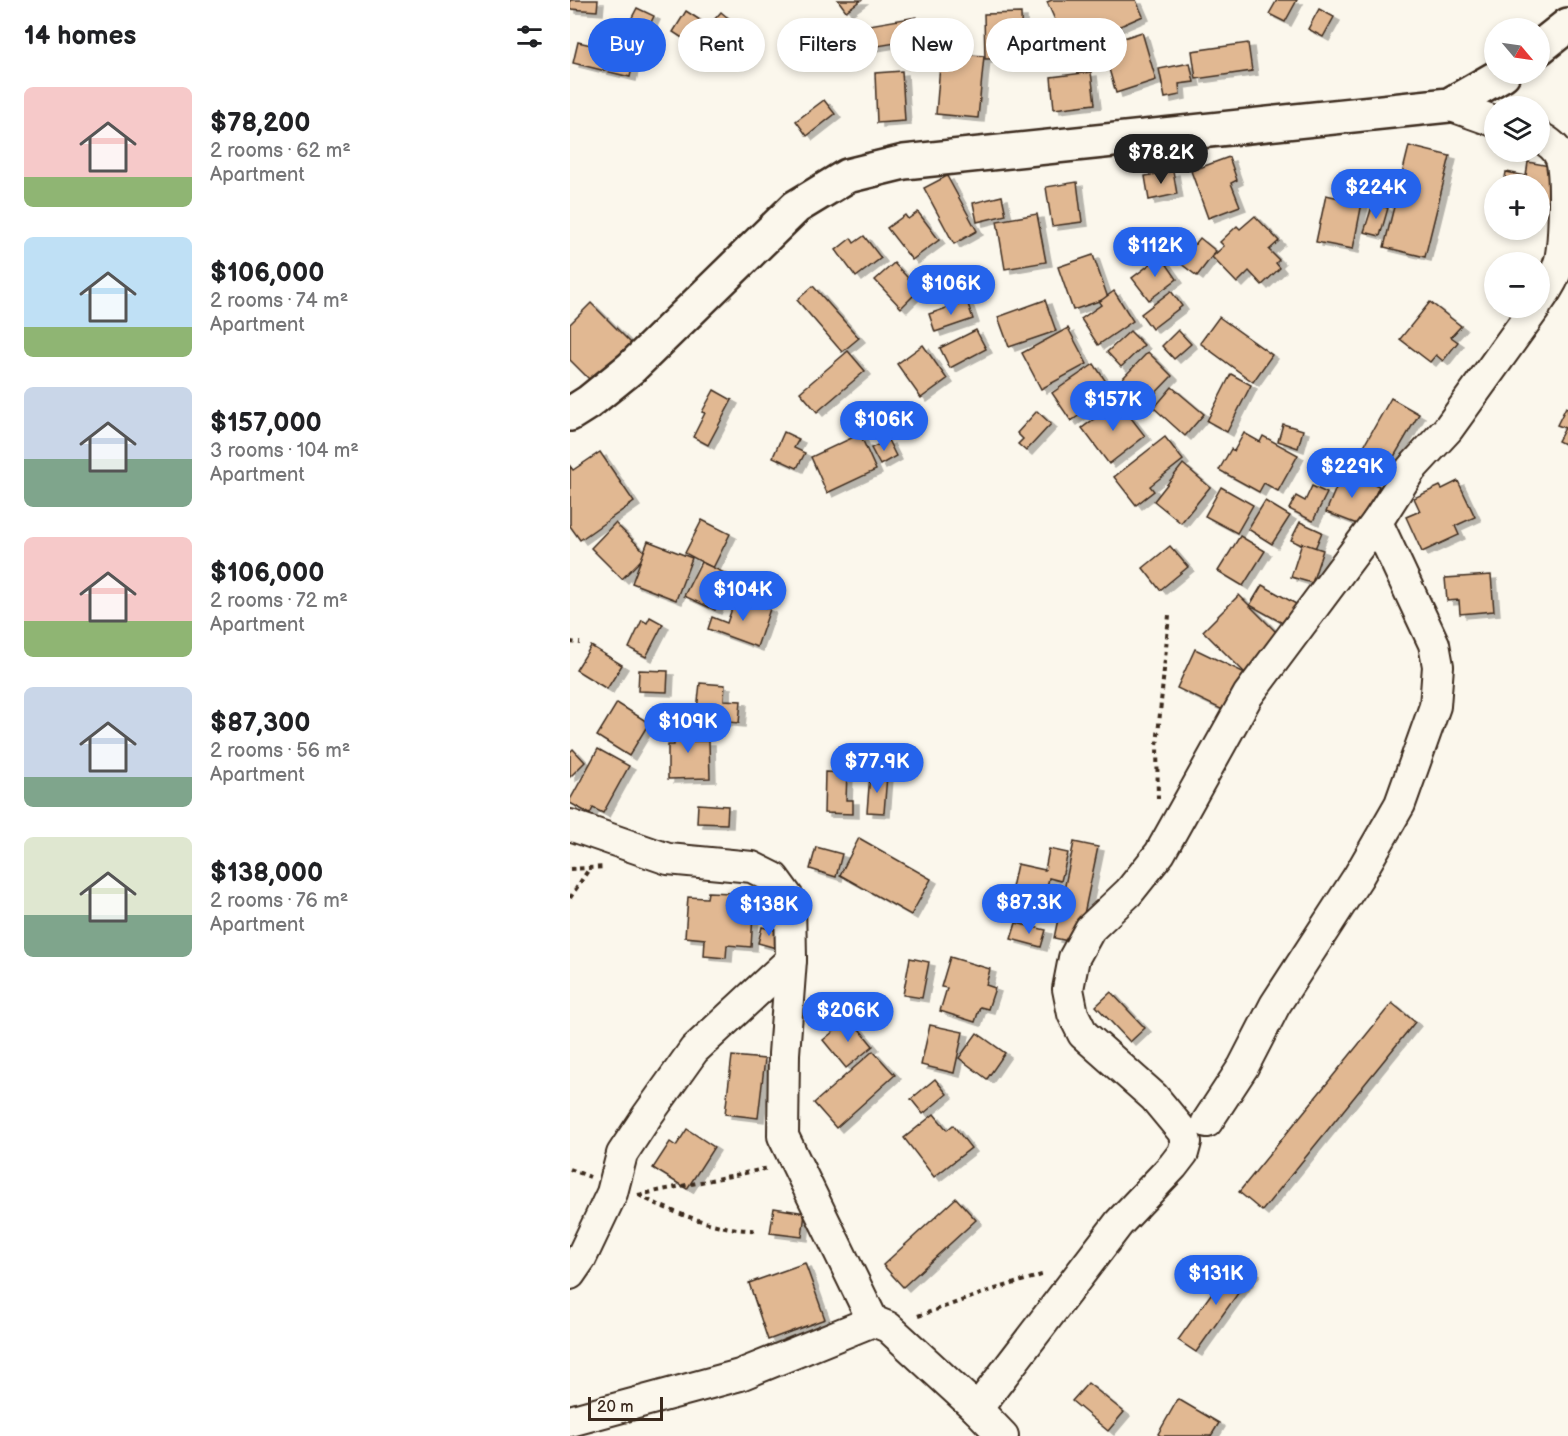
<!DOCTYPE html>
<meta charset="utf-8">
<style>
:root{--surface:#fff;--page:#f6f6f6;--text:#202124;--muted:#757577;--accent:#2563eb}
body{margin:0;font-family:"Balsamiq Sans",sans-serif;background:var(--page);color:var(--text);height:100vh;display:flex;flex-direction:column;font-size:22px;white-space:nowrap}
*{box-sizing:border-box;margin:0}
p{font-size:20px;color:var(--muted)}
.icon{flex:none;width:33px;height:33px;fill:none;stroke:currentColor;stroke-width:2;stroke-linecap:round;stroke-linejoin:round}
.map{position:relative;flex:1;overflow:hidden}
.side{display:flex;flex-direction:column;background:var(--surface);width:570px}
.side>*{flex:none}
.top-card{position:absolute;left:18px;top:18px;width:570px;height:54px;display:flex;gap:12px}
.needle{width:39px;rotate:119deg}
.fabs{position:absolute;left:914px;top:18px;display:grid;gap:12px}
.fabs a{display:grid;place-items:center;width:66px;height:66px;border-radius:50%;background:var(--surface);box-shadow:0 3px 9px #0003;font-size:30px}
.scale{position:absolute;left:18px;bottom:15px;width:75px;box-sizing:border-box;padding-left:6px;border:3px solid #3b2a1e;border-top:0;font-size:16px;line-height:21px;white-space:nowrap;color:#3b2a1e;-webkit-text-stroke:4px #fbf7ec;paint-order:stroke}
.price{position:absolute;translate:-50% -51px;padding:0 14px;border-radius:21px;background:var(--accent);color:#fff;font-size:20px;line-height:39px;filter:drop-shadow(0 2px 3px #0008)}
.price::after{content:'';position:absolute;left:50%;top:36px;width:18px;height:14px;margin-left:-9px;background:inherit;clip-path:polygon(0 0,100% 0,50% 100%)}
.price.current{background:#222;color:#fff}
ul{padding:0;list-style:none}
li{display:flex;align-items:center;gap:18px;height:150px;padding:0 24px}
li span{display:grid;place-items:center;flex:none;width:168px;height:120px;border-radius:9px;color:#555}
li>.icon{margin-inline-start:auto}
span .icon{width:72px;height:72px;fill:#fffc;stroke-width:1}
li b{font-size:26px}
h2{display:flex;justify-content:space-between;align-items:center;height:72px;padding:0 24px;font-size:26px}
.pill{padding:0 21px;border-radius:27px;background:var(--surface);box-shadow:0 3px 9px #0003;font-size:21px;line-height:54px}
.pill.current{background:var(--accent);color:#fff}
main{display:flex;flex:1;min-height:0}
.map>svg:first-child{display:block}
.building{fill:#e1b892;stroke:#3b2a1e;stroke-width:1.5;filter:url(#shadow)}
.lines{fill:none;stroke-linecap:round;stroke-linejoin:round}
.minor-casing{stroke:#3b2a1e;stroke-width:34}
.tertiary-casing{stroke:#3b2a1e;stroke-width:38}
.path{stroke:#3b2a1e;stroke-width:4;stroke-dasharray:4.5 4.5;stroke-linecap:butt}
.minor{stroke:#fbf7ec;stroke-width:30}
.tertiary{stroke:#fbf7ec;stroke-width:33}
</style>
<main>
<section class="side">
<h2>14 homes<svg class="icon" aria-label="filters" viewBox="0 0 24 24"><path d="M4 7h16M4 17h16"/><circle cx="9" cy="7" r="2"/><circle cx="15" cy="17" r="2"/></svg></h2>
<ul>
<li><span style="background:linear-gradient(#f6c9c9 75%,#8fb573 0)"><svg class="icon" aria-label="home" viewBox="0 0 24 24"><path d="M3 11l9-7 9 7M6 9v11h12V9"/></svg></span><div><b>$78,200</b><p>2 rooms · 62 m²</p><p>Apartment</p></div></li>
<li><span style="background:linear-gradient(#bfe0f5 75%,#8fb573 0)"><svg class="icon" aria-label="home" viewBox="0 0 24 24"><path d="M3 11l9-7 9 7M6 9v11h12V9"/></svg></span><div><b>$106,000</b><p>2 rooms · 74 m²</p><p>Apartment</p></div></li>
<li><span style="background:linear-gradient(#c9d6e8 60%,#7fa58c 0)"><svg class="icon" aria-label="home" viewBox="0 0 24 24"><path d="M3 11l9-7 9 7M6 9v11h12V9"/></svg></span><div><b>$157,000</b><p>3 rooms · 104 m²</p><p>Apartment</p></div></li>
<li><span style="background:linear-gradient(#f6c9c9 70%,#8fb573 0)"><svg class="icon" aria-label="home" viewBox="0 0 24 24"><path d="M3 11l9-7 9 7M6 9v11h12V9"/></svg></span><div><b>$106,000</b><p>2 rooms · 72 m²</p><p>Apartment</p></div></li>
<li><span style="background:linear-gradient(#c9d6e8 75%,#7fa58c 0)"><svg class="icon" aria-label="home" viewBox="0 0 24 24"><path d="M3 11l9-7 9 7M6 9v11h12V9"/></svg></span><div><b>$87,300</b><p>2 rooms · 56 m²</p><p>Apartment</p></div></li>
<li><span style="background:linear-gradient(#dfe7d0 65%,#7fa58c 0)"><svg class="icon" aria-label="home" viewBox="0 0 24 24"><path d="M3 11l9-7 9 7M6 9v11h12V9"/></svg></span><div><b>$138,000</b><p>2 rooms · 76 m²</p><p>Apartment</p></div></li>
</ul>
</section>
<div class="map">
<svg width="998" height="1436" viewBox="0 0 998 1436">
<defs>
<filter id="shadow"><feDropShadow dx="6" dy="4" stdDeviation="0" flood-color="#0004"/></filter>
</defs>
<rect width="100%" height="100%" fill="#fbf7ec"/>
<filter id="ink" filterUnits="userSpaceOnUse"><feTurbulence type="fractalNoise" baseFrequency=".0167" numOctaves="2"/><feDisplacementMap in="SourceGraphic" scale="12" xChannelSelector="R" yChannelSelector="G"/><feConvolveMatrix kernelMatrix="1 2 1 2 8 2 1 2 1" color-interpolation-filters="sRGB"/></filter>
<g filter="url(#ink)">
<g class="building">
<path d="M0,0H28L27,11L0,9Z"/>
<path d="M268,0H291L276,11Z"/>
<path d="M482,0H566L573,16L498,49L477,2Z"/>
<path d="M707,0H727L715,22L699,14Z"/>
<path d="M67,8L84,16L74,37L56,29Z"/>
<path d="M749,9L764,17L753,37L738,29Z"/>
<path d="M116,11L161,40L148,61L103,32Z"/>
<path d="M151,12L170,28L163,36L144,20Z"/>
<path d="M451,13L452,58L415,59L414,14Z"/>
<path d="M346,17L350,39L302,47L299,25Z"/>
<path d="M572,32L586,80L546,93L532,45Z"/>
<path d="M8,42L65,55L60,77L3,63Z"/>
<path d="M678,43L682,71L626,79L622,51Z"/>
<path d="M371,53L414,56L408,118L366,114Z"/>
<path d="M620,63L624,82L609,84L610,95L595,98L589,69Z"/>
<path d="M332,71L335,121L307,123L305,73Z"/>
<path d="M521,72L525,104L484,109L481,77Z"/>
<path d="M254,100L265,114L237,136L226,121Z"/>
<path d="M839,146L880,156L855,257L814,247Z"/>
<path d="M659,157L667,180L661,183L670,206L638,218L621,171Z"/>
<path d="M958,162L985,167L978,203L969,202V184H934L936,172L956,176Z"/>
<path d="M603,171L607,194L579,200L575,176Z"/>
<path d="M377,176L407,231L384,244L354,188Z"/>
<path d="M507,182L512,222L482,226L476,187Z"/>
<path d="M756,195L792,203L783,249L746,242Z"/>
<path d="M432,196L436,215L407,222L403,203Z"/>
<path d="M803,203L818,208L810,236L794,232Z"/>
<path d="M348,212L369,240L342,260L317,228L335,215L338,219Z"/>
<path d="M467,214L476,262L435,269L427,221Z"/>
<path d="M685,216L709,241L699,250L709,260L706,263L710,268L692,285L679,271L667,283L642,257L654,246L650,242L667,226L670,229Z"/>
<path d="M294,236L311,258L286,277L266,250L281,238L284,243Z"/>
<path d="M630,238L646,251L627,276L610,263Z"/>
<path d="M523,255L538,298L503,310L488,267Z"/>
<path d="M591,256L607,279L579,300L562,278Z"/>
<path d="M324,263L349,290L331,308L305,280Z"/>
<path d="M243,286L289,338L272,352L227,300Z"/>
<path d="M544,291L563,321L528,345L511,319L531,305L529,302Z"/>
<path d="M601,291L612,306L582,329L571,314Z"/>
<path d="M475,300L486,331L439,347L428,317Z"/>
<path d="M397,301L403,319L365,332L359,314Z"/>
<path d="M860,302L891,326L881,337L888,342L873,361L866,355L860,362L830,339Z"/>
<path d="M21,303L62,344L23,383L0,360V324Z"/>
<path d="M649,317L702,355L683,382L630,343Z"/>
<path d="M498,328L517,364L471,389L452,353Z"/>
<path d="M406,330L416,349L380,368L370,348Z"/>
<path d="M608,330L621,344L604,359L592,346Z"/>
<path d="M560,331L574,345L551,367L537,352Z"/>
<path d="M353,345L377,379L351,398L327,364Z"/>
<path d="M278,351L295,371L247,412L230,392Z"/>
<path d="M578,352L602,376L575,404L551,380Z"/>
<path d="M524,364L543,392L501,421L482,393Z"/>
<path d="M661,374L681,385L657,432L637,421Z"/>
<path d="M602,387L634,414L615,436L584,408Z"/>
<path d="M144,390L162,400L138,445L123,437L135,413L132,412Z"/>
<path d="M821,398L849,414L818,467L791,451Z"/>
<path d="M548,401L575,436L539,464L512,428Z"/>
<path d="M996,407L998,408V446L988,441L995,428L987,425Z"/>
<path d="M467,411L481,424L456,451L448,444L453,439L447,433Z"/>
<path d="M713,424L733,430L728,448L708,441Z"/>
<path d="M214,432L229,439L224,448L235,453L227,468L203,457Z"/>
<path d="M674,433L690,442L693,436L728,455L708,491L694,483L689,492L649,470L661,449L664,451Z"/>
<path d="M290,434L306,470L257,493L241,457Z"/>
<path d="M595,437L613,460L580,486L584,491L566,505L544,477Z"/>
<path d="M318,440L326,456L310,465L301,448Z"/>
<path d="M30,452L64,502L10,540L0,526V466L3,470Z"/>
<path d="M613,464L640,487L611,523L584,501Z"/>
<path d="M773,471L809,486L792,526L756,512Z"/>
<path d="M888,481L905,517L885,526L889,535L852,552L836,517L850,511L844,498L870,486L872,489Z"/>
<path d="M742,486L757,493L743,521L719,509L726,496L735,501Z"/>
<path d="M651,487L683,505L667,533L635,516Z"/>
<path d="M695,501L720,516L702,544L678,529Z"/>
<path d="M132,520L160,534L143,568L115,553Z"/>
<path d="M730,522L752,532L744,551L721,540Z"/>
<path d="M45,523L77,554L52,579L21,548Z"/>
<path d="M670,536L695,551L673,586L648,571Z"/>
<path d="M78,541L122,558L106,600L62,583Z"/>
<path d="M732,543L753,550L742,583L721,577Z"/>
<path d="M600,546L618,567L590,590L573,568Z"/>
<path d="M131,562L161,576L145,610L114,596Z"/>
<path d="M921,575L924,611L890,614L889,600L877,601L875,578Z"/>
<path d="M692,585L728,605L716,625L680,605Z"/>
<path d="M669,595L711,637L675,673L633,631Z"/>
<path d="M166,597L200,609L187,647L138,629L142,617L157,623Z"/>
<path d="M80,617L93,624L76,657L59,648L72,620L77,623Z"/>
<path d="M21,646L52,665L37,689L6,670Z"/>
<path d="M625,649L675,673L657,712L607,688Z"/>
<path d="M69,670L98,671L97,692L68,691Z"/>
<path d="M130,683L155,685L154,700L171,701L169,723L126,719Z"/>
<path d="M47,703L79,723L59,756L27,736Z"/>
<path d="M104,719H123V741H139L140,778L98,779V745H104Z"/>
<path d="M3,749L15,762L0,777V752Z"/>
<path d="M28,749L59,766L33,813L23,808L20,814L0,803V800Z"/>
<path d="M255,772L277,773L276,800H283V814L254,813Z"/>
<path d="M300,774L317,775L314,813L297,812Z"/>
<path d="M128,804L158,806L157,824L127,823Z"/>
<path d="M289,838L361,879L341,915L270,875Z"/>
<path d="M504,842L528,847L508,943L484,938Z"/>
<path d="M246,847L272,854L266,877L240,869Z"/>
<path d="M479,849L498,853L491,881L479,878L473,905L440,897L447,864L475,870Z"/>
<path d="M138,892L161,893V898L184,900L181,947L157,945L156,958L134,956L135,939L115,937L118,897L137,898Z"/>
<path d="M203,901L216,910L205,926L192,917Z"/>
<path d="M446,923L476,930L471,947L441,939Z"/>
<path d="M192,927L210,931L206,948L188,943Z"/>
<path d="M380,957L420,969L416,985L425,988L418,1009L410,1007L405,1022L370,1011L377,988L371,987Z"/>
<path d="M340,958L359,962L352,998L333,995Z"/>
<path d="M541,992L575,1028L560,1042L526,1006Z"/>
<path d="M822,1003L845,1022L692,1211L669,1192Z"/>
<path d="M280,1018L303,1046L276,1068L253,1040Z"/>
<path d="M360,1025L393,1032L384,1073L351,1065Z"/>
<path d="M407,1033L435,1053L417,1079L389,1058Z"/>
<path d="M303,1051L325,1075L266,1128L244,1103Z"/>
<path d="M162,1056L195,1059L188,1118L155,1114Z"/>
<path d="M365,1079L377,1094L353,1114L341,1099Z"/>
<path d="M364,1114L377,1130L383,1125L401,1148L364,1177L334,1138Z"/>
<path d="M117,1129L144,1147L117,1189L83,1168L100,1142L106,1146Z"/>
<path d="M386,1198L406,1220L333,1287L313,1265Z"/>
<path d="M204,1208L235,1213L232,1237L200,1233Z"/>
<path d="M666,1259L684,1271L626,1352L608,1340Z"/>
<path d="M235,1263L255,1319L198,1340L179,1283Z"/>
<path d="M518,1383L554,1412L538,1431L502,1401Z"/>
<path d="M608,1399L649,1423L641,1436H591L588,1434Z"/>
</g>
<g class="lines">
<defs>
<g id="minor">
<path d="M879,105L924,121"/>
<path d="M969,137C978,141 988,149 991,159C996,176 994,242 990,260C986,275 978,289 969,301"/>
<path d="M0,825L98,859L182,867L204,878L220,900L221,960L214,1054L213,1136L303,1321"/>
<path d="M637,1122L673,1067L705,1005L788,877L830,804L865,706L868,666L864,644L807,522"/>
<path d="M0,1274L11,1258L42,1193L52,1154L77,1116L124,1050L221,960"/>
<path d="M407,1409L549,1223L603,1166L613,1153L616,1142L613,1132L584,1097L513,1034L503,1014L498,989L504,958L520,929L559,892L590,853L678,695L807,522L841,469L878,429L965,308"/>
<path d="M0,1421L170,1375L303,1321L318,1327L407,1409L433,1436"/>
</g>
<g id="tertiary">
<path d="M969,48L998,25"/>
<path d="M0,414L19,402L61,368L226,207L277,176L334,162L879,105L933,74"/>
</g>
</defs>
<use href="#minor" class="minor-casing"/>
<use href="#tertiary" class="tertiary-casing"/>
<g class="path">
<path d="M0,642L10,643"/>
<path d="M588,799L587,746L599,615"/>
<path d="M0,869L35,867"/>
<path d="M0,898L19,869"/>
<path d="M0,1169L20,1177"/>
<path d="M68,1195L199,1168"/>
<path d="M69,1195C99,1212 154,1232 188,1230"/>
<path d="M348,1316L422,1290L475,1274"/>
</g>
<use href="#minor" class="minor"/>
<use href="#tertiary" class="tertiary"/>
</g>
</g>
</svg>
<div class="fabs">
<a><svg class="needle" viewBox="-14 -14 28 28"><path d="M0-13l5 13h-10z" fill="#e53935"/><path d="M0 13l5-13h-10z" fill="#757577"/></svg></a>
<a><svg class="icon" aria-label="layers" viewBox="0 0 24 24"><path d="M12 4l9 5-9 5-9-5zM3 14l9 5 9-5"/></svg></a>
<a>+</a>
<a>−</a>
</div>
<div class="scale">20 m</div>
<b class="price current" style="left:591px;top:185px">$78.2K</b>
<b class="price" style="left:806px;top:220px">$224K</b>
<b class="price" style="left:585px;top:278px">$112K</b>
<b class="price" style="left:381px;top:316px">$106K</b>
<b class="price" style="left:543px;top:432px">$157K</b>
<b class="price" style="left:314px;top:452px">$106K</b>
<b class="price" style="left:782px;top:499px">$229K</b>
<b class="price" style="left:173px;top:622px">$104K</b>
<b class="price" style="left:118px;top:754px">$109K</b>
<b class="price" style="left:307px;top:794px">$77.9K</b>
<b class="price" style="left:459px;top:935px">$87.3K</b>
<b class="price" style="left:199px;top:937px">$138K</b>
<b class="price" style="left:278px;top:1043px">$206K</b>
<b class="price" style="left:646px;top:1306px">$131K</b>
<div class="top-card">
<a class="pill current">Buy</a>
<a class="pill">Rent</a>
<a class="pill">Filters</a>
<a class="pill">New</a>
<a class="pill">Apartment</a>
</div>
</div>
</main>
